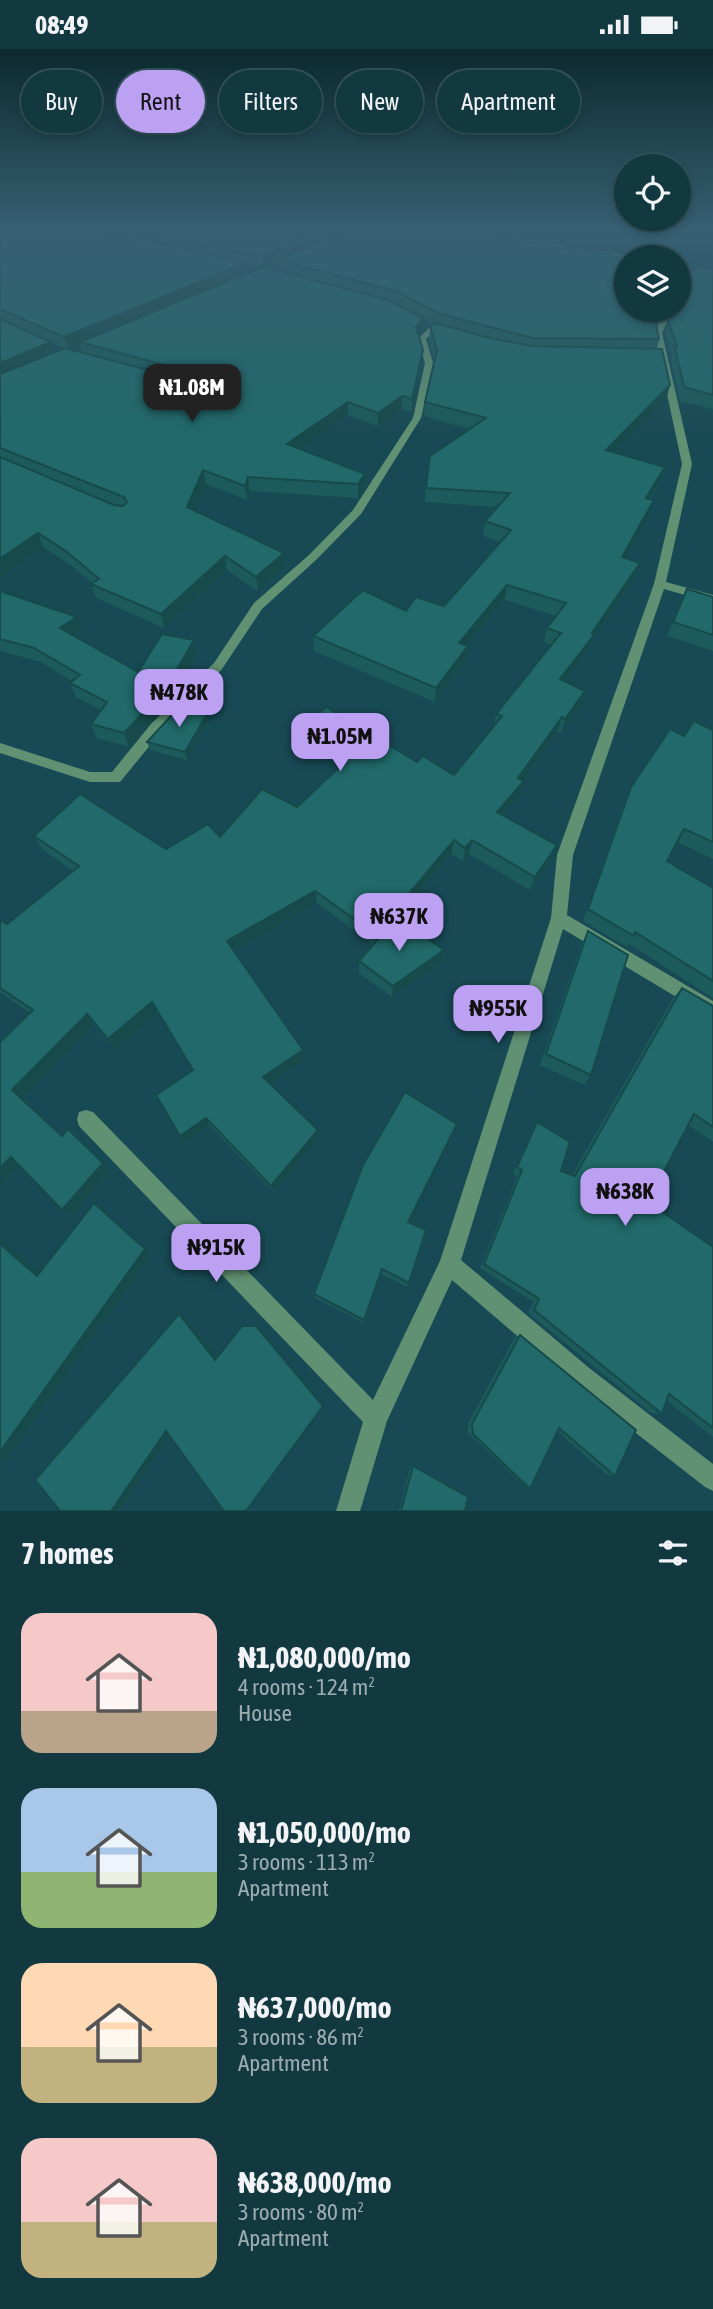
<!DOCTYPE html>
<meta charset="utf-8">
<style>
:root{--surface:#123840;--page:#1f434b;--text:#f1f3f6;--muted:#9cacb1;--line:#315259;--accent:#bca0f2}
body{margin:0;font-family:"Asap Condensed",sans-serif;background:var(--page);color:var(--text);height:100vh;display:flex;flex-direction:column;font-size:26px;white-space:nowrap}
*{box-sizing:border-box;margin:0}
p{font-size:23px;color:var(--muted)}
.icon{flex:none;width:38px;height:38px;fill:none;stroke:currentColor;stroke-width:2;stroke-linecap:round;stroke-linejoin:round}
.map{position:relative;height:1462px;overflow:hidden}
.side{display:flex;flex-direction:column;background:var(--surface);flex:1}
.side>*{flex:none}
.hud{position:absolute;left:21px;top:21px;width:672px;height:63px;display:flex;gap:14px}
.buttons{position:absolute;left:614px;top:105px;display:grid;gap:14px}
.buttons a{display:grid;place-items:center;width:77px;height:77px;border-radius:50%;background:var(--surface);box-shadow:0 4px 10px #0003,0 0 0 2px var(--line);font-size:35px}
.price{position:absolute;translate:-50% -60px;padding:0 16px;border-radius:14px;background:var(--accent);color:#111;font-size:23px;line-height:46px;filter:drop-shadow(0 2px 4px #0008)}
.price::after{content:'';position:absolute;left:50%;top:42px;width:21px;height:16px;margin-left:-10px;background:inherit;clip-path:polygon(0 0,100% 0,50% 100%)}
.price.active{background:#222;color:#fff}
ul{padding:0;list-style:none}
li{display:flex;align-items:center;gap:21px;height:175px;padding:0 21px}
li span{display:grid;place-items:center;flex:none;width:196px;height:140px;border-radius:21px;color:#555}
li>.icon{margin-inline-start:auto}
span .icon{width:84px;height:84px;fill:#fffc;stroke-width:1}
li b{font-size:30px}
h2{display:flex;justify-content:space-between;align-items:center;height:84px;padding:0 21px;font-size:30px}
.tag{padding:0 24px;border-radius:32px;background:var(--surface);box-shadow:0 4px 10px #0003,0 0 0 2px var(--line);font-size:24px;line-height:63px}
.tag.active{background:var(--accent);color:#111}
.status{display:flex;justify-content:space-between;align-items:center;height:49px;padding:0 35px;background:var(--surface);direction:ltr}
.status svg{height:19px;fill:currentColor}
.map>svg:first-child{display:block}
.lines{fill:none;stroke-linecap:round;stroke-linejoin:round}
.minor{fill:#609172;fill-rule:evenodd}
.wall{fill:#1c5a5b;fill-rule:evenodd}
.shaded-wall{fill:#174a4a}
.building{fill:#21696a;stroke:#174a4a;stroke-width:2}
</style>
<div class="status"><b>08:49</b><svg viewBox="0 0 49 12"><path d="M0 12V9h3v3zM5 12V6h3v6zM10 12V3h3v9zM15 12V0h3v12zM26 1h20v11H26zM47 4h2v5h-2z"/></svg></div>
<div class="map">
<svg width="713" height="1462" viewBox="0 0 713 1462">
<rect width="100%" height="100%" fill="#184a55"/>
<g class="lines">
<g class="minor">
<path d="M457,181H473L503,188L500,190Z"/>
<path d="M520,189L626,207L629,208L626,211L518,192Z"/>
<path d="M679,216L713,222V226L679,220Z"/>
<path d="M665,261H673L662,284L692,415L666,533L713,546V554L664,540L573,806L567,866L713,952V970L563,880L461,1211L588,1318L713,1415V1442L705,1438L572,1334L452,1231L387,1372L360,1462H336L363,1373L79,1077L77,1070L79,1063L86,1061L93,1063L373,1351L440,1212L551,869L557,806L654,535L682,415L654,284Z"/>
<path d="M429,279L436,281L426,290L433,314L421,369L361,465L317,510L262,560L222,620L161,683L120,733H90L0,704V694L90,723H112L151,675L214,614L254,554L309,506L353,461L413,369L425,314L418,290Z"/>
</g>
</g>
<g class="wall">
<path d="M0,181H458L662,261L656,274L659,290L657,300L670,336L666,350L614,404L665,418L660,432L650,450L649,466L625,509L640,514L635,528L592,591L589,601L565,632L585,642L581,656L561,684L557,683L523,731L524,732L520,746L503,766L557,796L552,809L530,841L469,805L463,812L451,805L398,869L444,901L441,913L392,948L359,924V912L373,896L317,854L234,902L303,1001L304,1011L270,1035L318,1081L319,1089L274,1143L210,1077L185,1095L180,1087L193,1021L158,964L115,1000L94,976L22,1050L63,1087L111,1121L72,1166L62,1161L20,1117L0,1139V993L30,964L0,943V871L7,875L73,822L42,800L34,787L166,800L220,788L297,758L341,716L304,693L303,679L417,713L454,726L493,679L496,665L551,596L544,593L547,579L556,567L505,551L467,597H468L466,612L435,653L314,602L313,587L406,562L444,557L500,493L483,487L485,472L498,458L425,453L426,439L470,380L424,367L425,353L434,311L429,291L430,277L433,275L423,270V282L419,287L423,301L422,314L412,363L402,360L378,377L348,366L300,400L365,438L358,449L249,442L247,451L206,435L194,461L286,518L258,542L227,521L164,579L96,549L91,535L92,534L72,517L43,498L0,529ZM278,213L279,222L265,218ZM246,216L253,217L261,219L247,224ZM51,293L59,297L64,299L54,303ZM80,296L82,304L70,300Z"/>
<path d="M713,221V360L680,352L671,312L672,307L665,284L668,272L679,261L682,230Z"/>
<path d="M0,542L77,568L82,582L75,587L138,623L197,606L169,654L129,698L97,689L91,675L101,661L76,648L70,634L72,632L41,613L0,602Z"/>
<path d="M713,548V602L667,587L673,573Z"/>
<path d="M208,663L210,671L187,711L150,701L147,693Z"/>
<path d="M713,681V810L677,793L667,812L713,839V949L629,895L627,898L583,872L625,751L631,738L684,687Z"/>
<path d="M588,882L591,1026L584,1036L540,1016L582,894Z"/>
<path d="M682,939L713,957V1093L688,1076L648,1153L713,1198V1388L667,1352L662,1365L651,1364L528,1264L534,1253L480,1219L517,1128L513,1125L532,1081L537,1073L561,1122L572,1126L673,949Z"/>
<path d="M457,1075L454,1084L409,1174V1234L407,1238L381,1225L364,1274L315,1249L314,1245Z"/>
<path d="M520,1286L615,1427L606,1425L558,1383L530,1440L524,1436L468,1384V1374L515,1288Z"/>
<path d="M411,1415L465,1445L468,1448L465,1462H399Z"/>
</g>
<g class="shaded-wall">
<path d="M326,181H354L278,211V213L263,219L262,207Z"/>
<path d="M246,214L247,226L80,293V296L68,301L64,288Z"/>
<path d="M660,261H662L652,283L655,270Z"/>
<path d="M423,269V282L415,291L416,278Z"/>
<path d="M51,293L55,306L0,329V314Z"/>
<path d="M423,301L422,314L412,363V350Z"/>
<path d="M670,336L666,350L602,416L606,401Z"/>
<path d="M402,347V360L378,377V364Z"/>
<path d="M348,353V366L288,409L287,395Z"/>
<path d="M665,418L660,432L641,463L646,449Z"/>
<path d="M203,421L206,435L190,472L187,458Z"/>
<path d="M365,425V438L358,449V435Z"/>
<path d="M248,428L249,442L247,451L245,437Z"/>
<path d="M654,451L649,466L618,523L622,508Z"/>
<path d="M38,484L43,498L0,529V510Z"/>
<path d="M284,504L286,518L258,542L256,528Z"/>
<path d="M225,507L227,521L164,579L161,565Z"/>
<path d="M640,514L635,528L592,591L589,601L556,645L560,630Z"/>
<path d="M507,536L505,551L457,609L459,594Z"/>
<path d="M77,568L82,582L66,593L60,579Z"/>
<path d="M194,591L197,606L169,654L129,698L124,684Z"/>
<path d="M468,597L466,612L435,653L436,639Z"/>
<path d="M585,642L581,656L561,684L565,670Z"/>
<path d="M208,663L210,671L187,711L185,703Z"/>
<path d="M562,668L557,683L515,743L518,729Z"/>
<path d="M524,732L520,746L494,777L497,763Z"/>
<path d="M454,791L451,805L375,897V885Z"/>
<path d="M472,791L469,805L463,812L465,799Z"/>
<path d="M557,796L552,809L530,841L535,828Z"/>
<path d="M315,842L317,854L231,904L227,892Z"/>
<path d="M444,901L441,913L392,948L393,937Z"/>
<path d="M152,953L158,964L115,1000L108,990Z"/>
<path d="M87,965L94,976L22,1050L12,1041Z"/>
<path d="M303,1001L304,1011L266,1038L263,1028Z"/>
<path d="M206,1069L210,1077L185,1095L180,1087Z"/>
<path d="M457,1075L454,1084L407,1179L408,1173Z"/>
<path d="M68,1080L111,1121L72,1166L62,1161Z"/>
<path d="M318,1081L319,1089L274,1143L271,1137Z"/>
<path d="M11,1108L21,1115L0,1139V1119Z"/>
<path d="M94,1154L152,1205L0,1420V1403Z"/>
<path d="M0,1189L48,1231L37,1227L0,1195Z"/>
<path d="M179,1265L186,1269L221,1312L215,1311Z"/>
<path d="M256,1277L260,1280L325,1357L247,1462H246Z"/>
<path d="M174,1380L119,1462H111L166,1382Z"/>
<path d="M411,1415L465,1445L468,1448L413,1417Z"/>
</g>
<g class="building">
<path d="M0,181H92L246,214L64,288L0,260Z"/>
<path d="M134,181H326L262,207Z"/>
<path d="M349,181H458L483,186L487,183L563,200L568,197L626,210V261H660L655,270L659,290L533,289L437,264L396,242L278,211Z"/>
<path d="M679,216H680L682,230L689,227L693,218L713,221V346L684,338L675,299L677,296L668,272L673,261H679Z"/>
<path d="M263,218L388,251L423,269L416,278L423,301L412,350L402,347L378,364L348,353L287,395L365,425L358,435L248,428L245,437L203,421L187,458L284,504L256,528L225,507L161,565L91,535L99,530L67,503L38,484L0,510V408L114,456L123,457L127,453L124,448L0,399V325L65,299L234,344L233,335L80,293Z"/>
<path d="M0,270L51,293L0,314Z"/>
<path d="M435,274L494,290L533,297L662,300L670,336L606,401L665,418L646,449L654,451L622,508L640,514L592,584L594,586L560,630L585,642L565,670L562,668L518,729L524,732L497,763L557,796L535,828L472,791L465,799L454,791L375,885L315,842L227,892L303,1001L263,1028L318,1081L271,1137L206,1069L180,1087L156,1046L193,1021L152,953L108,990L87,965L12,1041L62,1087L68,1080L103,1114L62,1161L11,1108L0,1119V993L33,961L0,939V871L7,875L79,817L34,787L80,745L166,800L208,775L220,788L262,740L297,758L350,708L303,679L326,658L417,713L423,707L454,726L502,667L496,665L561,584L547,579L566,554L507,536L459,594L468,597L436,639L313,587L363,541L406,562L416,548L444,557L511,481L485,472L510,444L426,439L430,407L486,369L425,353L437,301L430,277Z"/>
<path d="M687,540L713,548V586L673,573Z"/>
<path d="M0,542L77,568L60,579L138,623L162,585L194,591L165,641L124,684L91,675L107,653L70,634L80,626L34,599L0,590Z"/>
<path d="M180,657L208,663L185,703L147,693Z"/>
<path d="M694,672L713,681V793L684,780L667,812L713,839V932L635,883L634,887L588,860L631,738L670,680L684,687Z"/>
<path d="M397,868L444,901L393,937L359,912Z"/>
<path d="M588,882L628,906L591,1026L546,1005Z"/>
<path d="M682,939L713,957V1078L694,1065L648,1153L713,1198V1379L669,1345L662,1365L534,1261L539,1250L484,1215L522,1121L517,1118L537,1073L570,1093L561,1122L575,1127Z"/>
<path d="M405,1043L457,1075L408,1173L426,1181L409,1234L382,1220L364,1271L314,1245L363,1116Z"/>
<path d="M94,1154L145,1200L0,1403V1195L37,1227Z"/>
<path d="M179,1265L215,1311L242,1277H256L323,1357L246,1462H224L166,1382L111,1462H60L35,1431Z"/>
<path d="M520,1286L636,1381L615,1427L559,1379L530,1440L473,1385L472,1375Z"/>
<path d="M413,1417L468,1448L465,1462H401Z"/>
</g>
<linearGradient id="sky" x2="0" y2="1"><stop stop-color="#0d292f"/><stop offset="0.47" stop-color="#376073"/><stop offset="1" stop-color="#376073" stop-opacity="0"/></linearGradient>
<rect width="713" height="386" fill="url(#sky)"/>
</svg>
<div class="buttons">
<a><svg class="icon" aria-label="locate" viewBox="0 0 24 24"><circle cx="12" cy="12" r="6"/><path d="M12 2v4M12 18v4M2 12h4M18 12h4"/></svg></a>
<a><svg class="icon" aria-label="layers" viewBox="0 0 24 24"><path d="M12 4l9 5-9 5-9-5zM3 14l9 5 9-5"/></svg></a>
</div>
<b class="price active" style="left:192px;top:375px">₦1.08M</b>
<b class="price" style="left:179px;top:680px">₦478K</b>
<b class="price" style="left:340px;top:724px">₦1.05M</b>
<b class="price" style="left:399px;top:904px">₦637K</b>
<b class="price" style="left:498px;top:996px">₦955K</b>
<b class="price" style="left:625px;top:1179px">₦638K</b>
<b class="price" style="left:216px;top:1235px">₦915K</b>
<div class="hud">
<a class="tag">Buy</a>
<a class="tag active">Rent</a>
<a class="tag">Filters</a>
<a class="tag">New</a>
<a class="tag">Apartment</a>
</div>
</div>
<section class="side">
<h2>7 homes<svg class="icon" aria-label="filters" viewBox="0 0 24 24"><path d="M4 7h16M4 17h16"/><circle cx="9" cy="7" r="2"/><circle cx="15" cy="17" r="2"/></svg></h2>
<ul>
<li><span style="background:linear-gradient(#f6c9c9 70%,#b9a48a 0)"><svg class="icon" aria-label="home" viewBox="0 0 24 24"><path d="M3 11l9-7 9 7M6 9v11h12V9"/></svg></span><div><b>₦1,080,000/mo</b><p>4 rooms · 124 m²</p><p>House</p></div></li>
<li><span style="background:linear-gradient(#a9c7e8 60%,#8fb573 0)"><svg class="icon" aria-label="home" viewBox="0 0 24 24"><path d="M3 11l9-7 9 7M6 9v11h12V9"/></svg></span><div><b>₦1,050,000/mo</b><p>3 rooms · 113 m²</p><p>Apartment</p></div></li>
<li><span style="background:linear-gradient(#ffd9b3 60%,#c2b280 0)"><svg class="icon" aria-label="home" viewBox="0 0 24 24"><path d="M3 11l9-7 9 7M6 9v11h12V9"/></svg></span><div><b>₦637,000/mo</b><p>3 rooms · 86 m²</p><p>Apartment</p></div></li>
<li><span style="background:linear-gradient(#f6c9c9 60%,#c2b280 0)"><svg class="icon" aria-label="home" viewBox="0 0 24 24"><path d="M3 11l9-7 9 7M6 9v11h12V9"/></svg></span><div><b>₦638,000/mo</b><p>3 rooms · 80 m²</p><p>Apartment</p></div></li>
</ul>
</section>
